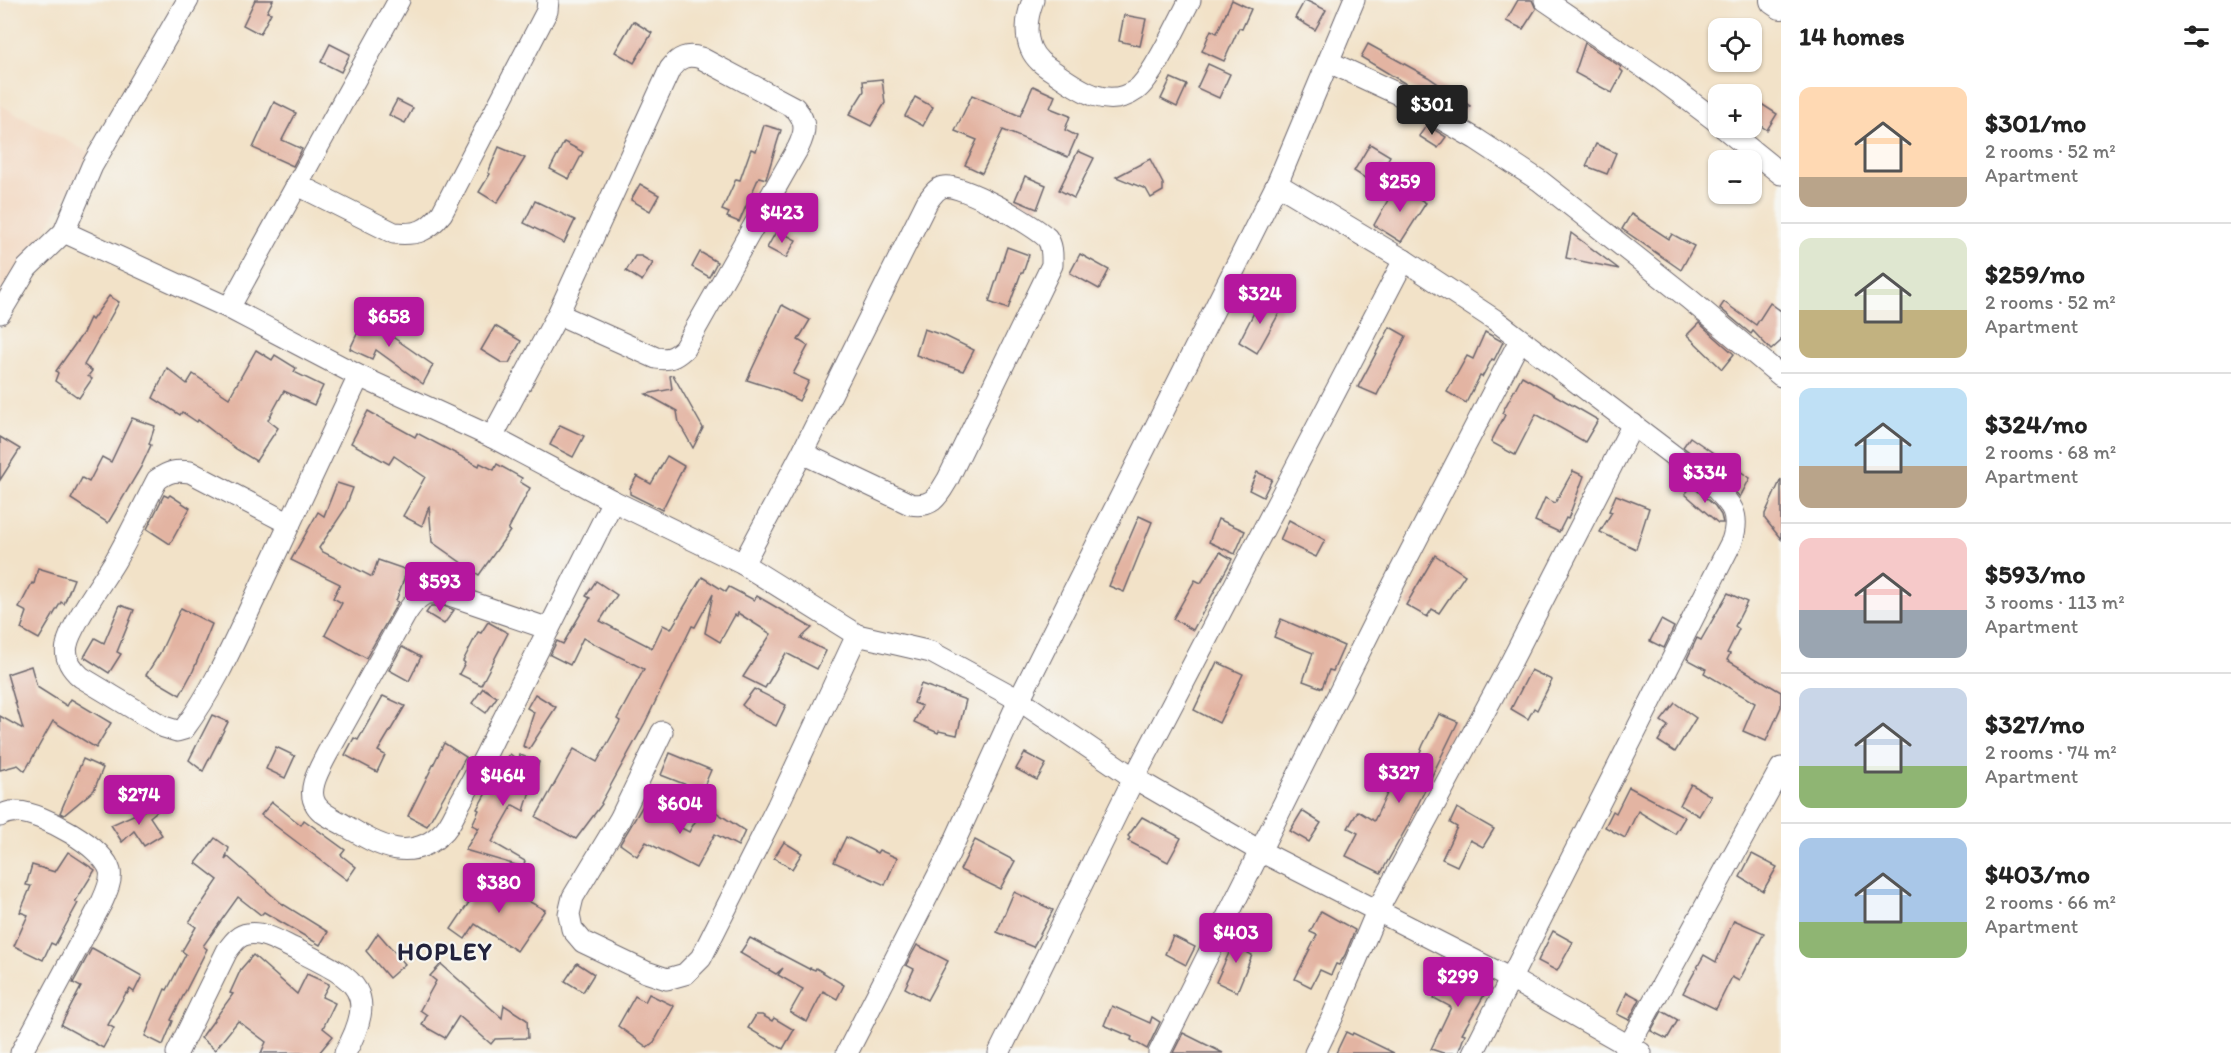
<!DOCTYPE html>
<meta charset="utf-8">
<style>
:root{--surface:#fff;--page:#f2f2f2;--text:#222;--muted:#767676;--line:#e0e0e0;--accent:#b5179e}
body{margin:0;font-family:Itim,sans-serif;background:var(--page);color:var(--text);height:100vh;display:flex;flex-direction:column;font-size:22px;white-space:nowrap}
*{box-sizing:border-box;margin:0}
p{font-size:20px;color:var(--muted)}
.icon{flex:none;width:33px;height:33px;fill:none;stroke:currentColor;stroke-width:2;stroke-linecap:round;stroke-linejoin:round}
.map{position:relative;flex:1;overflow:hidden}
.side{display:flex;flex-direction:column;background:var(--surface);width:450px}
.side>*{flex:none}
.tools{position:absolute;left:1708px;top:18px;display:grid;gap:12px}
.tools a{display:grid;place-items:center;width:54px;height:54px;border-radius:12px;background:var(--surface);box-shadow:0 2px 4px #0004;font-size:30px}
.price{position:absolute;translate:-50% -51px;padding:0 14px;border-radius:6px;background:var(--accent);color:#fff;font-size:20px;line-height:39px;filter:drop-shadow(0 2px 3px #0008)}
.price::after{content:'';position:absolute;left:50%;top:36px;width:18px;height:14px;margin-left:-9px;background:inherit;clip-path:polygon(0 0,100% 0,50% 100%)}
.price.selected{background:#222;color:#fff}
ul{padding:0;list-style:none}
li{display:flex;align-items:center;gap:18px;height:150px;padding:0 18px}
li+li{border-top:2px solid var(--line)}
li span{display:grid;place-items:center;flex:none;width:168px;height:120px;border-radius:12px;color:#555}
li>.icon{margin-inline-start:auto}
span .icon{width:72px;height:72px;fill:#fffc;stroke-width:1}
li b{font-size:26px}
h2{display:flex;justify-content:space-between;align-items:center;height:72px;padding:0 18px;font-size:26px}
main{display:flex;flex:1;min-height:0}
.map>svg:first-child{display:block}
.built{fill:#f2d5bd}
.building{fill:#e3b4a2}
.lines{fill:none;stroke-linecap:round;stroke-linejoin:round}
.minor-casing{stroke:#6b656c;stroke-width:23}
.secondary-casing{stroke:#6b656c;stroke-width:32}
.minor{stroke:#fff;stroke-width:21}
.secondary{stroke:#fff;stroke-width:30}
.labels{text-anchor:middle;stroke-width:4.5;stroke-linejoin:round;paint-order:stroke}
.district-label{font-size:24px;font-weight:bold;letter-spacing:1.5px;fill:#22223b;stroke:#f6f6f2}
</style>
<main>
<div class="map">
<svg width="1781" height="1053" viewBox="0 0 1781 1053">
<rect width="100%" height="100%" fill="#f6f6f2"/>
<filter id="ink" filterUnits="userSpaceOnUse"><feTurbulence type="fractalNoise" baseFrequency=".0167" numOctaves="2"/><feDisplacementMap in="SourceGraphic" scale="12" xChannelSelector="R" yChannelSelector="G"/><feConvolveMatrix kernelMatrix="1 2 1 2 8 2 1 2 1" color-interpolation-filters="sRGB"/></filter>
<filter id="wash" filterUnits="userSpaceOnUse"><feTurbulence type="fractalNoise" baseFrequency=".008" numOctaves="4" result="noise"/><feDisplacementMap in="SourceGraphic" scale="24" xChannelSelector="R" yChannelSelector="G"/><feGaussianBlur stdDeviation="1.35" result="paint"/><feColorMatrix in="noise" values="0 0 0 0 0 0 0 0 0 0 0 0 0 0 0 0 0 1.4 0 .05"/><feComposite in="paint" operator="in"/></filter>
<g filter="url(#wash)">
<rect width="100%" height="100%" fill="#f2e2c8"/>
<path class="built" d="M0,105L92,154L0,303Z"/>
<g id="blocks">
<g class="building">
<path d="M255,0H273L267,12L271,13L260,34L243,25Z"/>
<path d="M1232,0L1251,9L1242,29L1239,28L1224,61L1202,51L1211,30L1217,33Z"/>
<path d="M1305,0L1326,10L1315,30L1295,18Z"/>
<path d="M1518,0H1532L1536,9L1523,29L1506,21Z"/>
<path d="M1124,15L1146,19L1140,46L1119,41Z"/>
<path d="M633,21L652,33L634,63L615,52Z"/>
<path d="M1585,43L1621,67L1620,69L1623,72L1612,93L1575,73Z"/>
<path d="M330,44L350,54L341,72L321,62Z"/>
<path d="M1368,44L1428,77L1470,106L1462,116L1401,81L1361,57Z"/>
<path d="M1208,64L1230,74L1219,98L1197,88Z"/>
<path d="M1171,78L1187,85L1177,107L1161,99Z"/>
<path d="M882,79L885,103L871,126L849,115L864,91L863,81Z"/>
<path d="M1033,86L1055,96L1050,108L1070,116L1065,130L1077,136L1068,157L1003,130L982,173L965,165L977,140L955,131L972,95L1020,116Z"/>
<path d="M915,97L933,107L923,126L905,116Z"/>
<path d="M1752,98L1777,114L1767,130L1752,120Z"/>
<path d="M397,100L413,108L405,123L389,115Z"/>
<path d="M274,102L296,113L282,140L302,149L293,166L253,148Z"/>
<path d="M764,125L781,130L766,179L759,177L739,222L727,217L729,213L722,210L736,179L740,180L751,149L756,151Z"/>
<path d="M1427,125L1446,137L1438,148L1419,136Z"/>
<path d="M564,142L583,152L569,179L550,169Z"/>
<path d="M1370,144L1390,156L1374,184L1354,171Z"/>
<path d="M1596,144L1616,153L1607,174L1586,166Z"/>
<path d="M499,147L525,158L497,203L479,192L490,174L488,173Z"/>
<path d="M1078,151L1094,158L1074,198L1059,190Z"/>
<path d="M1150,159L1163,184V191L1151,198L1146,189L1116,177Z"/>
<path d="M1025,176L1046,185L1037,209L1015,200Z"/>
<path d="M640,184L659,195L650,211L631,200Z"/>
<path d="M1397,184L1426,203L1401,242L1374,225Z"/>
<path d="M535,201L575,220L564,243L524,223Z"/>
<path d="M1631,214L1669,239L1672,234L1694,246L1681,270L1622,229Z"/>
<path d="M777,230L796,240L786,258L767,248Z"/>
<path d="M1571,233L1619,269L1566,258Z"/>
<path d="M1007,247L1029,255L1023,273H1021L1008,309L989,302Z"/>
<path d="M700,252L717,262L709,277L692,267Z"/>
<path d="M1080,254L1109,270L1099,289L1070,273Z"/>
<path d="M635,256H641L653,263L642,281L626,271Z"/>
<path d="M109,296L119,302L84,365L92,371L88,376L92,379L79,398L55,381L58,373L56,371L83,333L90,318L92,320Z"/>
<path d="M1262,297L1282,308L1257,353L1239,342Z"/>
<path d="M1724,302L1756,325L1770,303L1781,311V341L1771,350L1753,331L1751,334L1720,308Z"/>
<path d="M782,305L810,320L798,340L808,346L793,374L809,381L799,401L778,390L747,380Z"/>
<path d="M367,313L388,323L384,331L433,365L423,384L376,350L372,359L350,349Z"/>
<path d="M1699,323L1734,354L1722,369L1687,335Z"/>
<path d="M495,326L521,341L509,363H502L481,350Z"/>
<path d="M1390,327L1406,336L1377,395L1358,387Z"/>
<path d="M924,329L945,336L974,350L963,371L916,355Z"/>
<path d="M1485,332L1503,342L1494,360L1492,359L1482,377L1480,376L1466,403L1447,392L1467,356L1473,359Z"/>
<path d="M256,350L272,360L275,355L296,368L294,372L323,386L314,405L284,391L268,420L278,428L256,461L236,449L198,420L197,422L182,412L180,415L153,398L167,368L187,384L193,374L229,398Z"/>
<path d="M673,375L703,428L693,448L679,423L677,411L646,394L672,389L670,376Z"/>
<path d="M1522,376L1598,420L1585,442L1536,414L1515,455L1491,442L1505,415L1502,413Z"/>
<path d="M368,411L415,437L417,433L479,466L480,463L494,470L497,464L522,478L520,482L530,488L508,530L510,531L479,575L432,542L429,506L422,526L403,516L425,477L394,456L389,464L351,443Z"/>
<path d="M132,418L155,426L149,444L151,445L141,467L108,523L71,499L82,478L89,482L102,457L111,462Z"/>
<path d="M560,425L584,436L573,457L550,445Z"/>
<path d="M0,437L20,449L0,480Z"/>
<path d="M1690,437L1750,478L1740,497L1720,475L1683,447Z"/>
<path d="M667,456L684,466L662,510L630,494V488L637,476L651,484Z"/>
<path d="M1573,471L1584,476L1568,519L1566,518L1559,532L1535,521L1545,498L1555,503Z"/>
<path d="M1257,472L1272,479L1263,497L1249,490Z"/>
<path d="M1781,479V539L1765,519V514Z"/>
<path d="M337,483L353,488L345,509L319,548L321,551L372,577L378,560L407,570L396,601L398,602L366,658L325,635L342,603L333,598L340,584L291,560L318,512L324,516Z"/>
<path d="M1692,486L1715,506L1721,515L1723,523H1718L1685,494Z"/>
<path d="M164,495L168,497L170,495L190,508L170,544L147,529Z"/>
<path d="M1616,495L1649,508L1636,549L1600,532L1612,512L1609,511Z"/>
<path d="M1139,516L1152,522L1124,592L1109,586Z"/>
<path d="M1218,519L1245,531L1235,554L1209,542Z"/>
<path d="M1289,520L1325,540L1316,557L1280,540Z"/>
<path d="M1220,552L1232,559L1193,630L1173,619L1195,580L1201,583Z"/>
<path d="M1435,555L1465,575L1439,613L1432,609L1427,617L1406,605Z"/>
<path d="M38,568L74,579L64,604L61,602L39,639L21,629L27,612L19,608L32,583L34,584Z"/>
<path d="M702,577L726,592L729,587L754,600L757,596L812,628L801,638L826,651L817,669L786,653L765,688L743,677L771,634L738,613L737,616L735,615L720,642L705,633L713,594L695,627L692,626L645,723L601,803L602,804L576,839L536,817L574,749L597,762L620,721L617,719L644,669L583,638L570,665L550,655L557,641L563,644L590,598L586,596L596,581L617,595L600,621L652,648L663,625L671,629Z"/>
<path d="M1728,593L1747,602L1735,626L1739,629L1727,653L1730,654L1727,660L1781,692V707L1766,741L1743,731L1755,703L1704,673L1706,669L1687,659L1697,638L1701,640Z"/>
<path d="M120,605L134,610L117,652L121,654L109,673L84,657L95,638L104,643Z"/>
<path d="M431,606H444L454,610L444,624L426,613Z"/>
<path d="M181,608L212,624L193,671L180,695L146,675L160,653Z"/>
<path d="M1281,619L1344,646L1333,671L1329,670L1322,688L1303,681L1313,653L1274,637Z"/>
<path d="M1661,620L1674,627L1664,648L1650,641Z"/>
<path d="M488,622L508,633L481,685L459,674L465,663L463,661L478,632L481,633Z"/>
<path d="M402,647L421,657L409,681L389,670Z"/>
<path d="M1217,662L1243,674L1219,723L1194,710Z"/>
<path d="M31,666L37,687L67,706L71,699L111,723L96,748L53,721L25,771L18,765L0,770V716L23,729L7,674Z"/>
<path d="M1531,670L1552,680L1537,710L1534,708L1528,719L1511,709Z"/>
<path d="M921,684L966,700L957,735L939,731L938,733L914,722L922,706L914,703Z"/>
<path d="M483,688L497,697L486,713L472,703Z"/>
<path d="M754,689L786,705L776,726L751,713L742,705Z"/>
<path d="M535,694L556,707L529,749L523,746L534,712L527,708Z"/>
<path d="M383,696L405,706L378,751L385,755L377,772L345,755L354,738L358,740Z"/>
<path d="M1675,703L1696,718L1675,752L1658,741L1668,726L1661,721Z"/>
<path d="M1439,714L1458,722L1408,825L1381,873L1346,856L1358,833L1348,828L1358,811L1374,821L1393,781L1406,787L1423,745Z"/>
<path d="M212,715L228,722L203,771L189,760Z"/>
<path d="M444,743L466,757L427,826L408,816Z"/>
<path d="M276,747L295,756L285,778L266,769Z"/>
<path d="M670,753L711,770L702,791L661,775Z"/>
<path d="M1025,753L1046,764L1037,780L1016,769Z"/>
<path d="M510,754L518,760L520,755L539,762L524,811L513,805L492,842L525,861L523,867L465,850L479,828L472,825L479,810L477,809L494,779L493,778Z"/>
<path d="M83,759L103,768L94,790L64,815L60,813Z"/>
<path d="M1691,784L1711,796L1699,816L1680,805Z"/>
<path d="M1629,787L1685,817L1675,834L1638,811L1625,838L1605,827L1613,811L1616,813Z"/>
<path d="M272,802L301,825L304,820L345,850L341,855L356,867L347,880L261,815Z"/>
<path d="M160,803L162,807L150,817L162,835L144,846L134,831L122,842L111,825Z"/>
<path d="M705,805L745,831L738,846L715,834L696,868L646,842L637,856L620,844L642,807L689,832Z"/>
<path d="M1457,808L1494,829L1483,847L1470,840L1457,866L1442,859L1457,827L1450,823Z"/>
<path d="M1302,811L1321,823L1309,842L1290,831Z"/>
<path d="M1142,817L1181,838L1168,862L1128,841L1130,838L1128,836Z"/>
<path d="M846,837L877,853L879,850L897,858L885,885L834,862Z"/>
<path d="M215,838L229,848L225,860L228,857L281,903L328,932L320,945L264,912L261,915L238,897L203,946L207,949L171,1020L173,1021L163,1045L145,1036L165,989L167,990L186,954L182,951L196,927L189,922L218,880L196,863Z"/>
<path d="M975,840L1015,861L1000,889L960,870Z"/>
<path d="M784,842L802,853L792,869L774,858Z"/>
<path d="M68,852L95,870L75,902L78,903L55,945L51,943L43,960L14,946L28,915L20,912L31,886L26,885L32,865L55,872Z"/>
<path d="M1752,854L1777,867L1763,891L1740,877Z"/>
<path d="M480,875L545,910L517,951L475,924L465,939L451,929L476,892L472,890Z"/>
<path d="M1014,892L1053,910L1033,947L997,932Z"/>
<path d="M1321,911L1355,930L1345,955L1339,965L1336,964L1331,975L1320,970L1311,987L1295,979L1317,935L1310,932Z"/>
<path d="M1734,920L1764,933L1739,981L1732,977L1716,1009L1683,993L1704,955L1716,962Z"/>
<path d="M1553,931L1573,942L1557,971L1538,961Z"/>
<path d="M378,933L405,964L389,978L366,951Z"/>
<path d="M1237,935L1253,944L1248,953L1252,955L1237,992L1216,982Z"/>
<path d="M1173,936L1195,947L1186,965L1165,954Z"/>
<path d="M750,938L809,969L810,968L815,970L816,968L844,985L837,999L823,991L807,1022L790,1012L803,989L778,975L783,968L776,974L740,953Z"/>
<path d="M917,945L948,961L927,1000L905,988L914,969L906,965Z"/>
<path d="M92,948L142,976L134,992L130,989L127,994L126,993L108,1025L114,1028L103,1048L61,1025L81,987L73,983Z"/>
<path d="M253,955L297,994L307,974L329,984L322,997L335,1003L323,1028L333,1036L319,1053H261L266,1042L238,1021L215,1050L201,1038L233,994L230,993L241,969Z"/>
<path d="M577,963L594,974L583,992L565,981Z"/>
<path d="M441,964L502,1018L504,1005L527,1020L528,1038L495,1039L491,1044L459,1016L445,1038L422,1025L427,1015L420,1010L436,981L430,976Z"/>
<path d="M1450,967L1490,985L1462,1033L1465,1034L1458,1053H1443L1431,1049L1451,1007L1434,998Z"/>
<path d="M1627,992L1640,999L1629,1020L1617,1014Z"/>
<path d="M649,994L674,1006L654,1042L647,1047L618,1026L635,996L645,1002Z"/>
<path d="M1112,1006L1150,1023L1152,1017L1160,1022L1147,1049L1131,1040L1132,1037L1104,1025Z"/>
<path d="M1662,1011L1678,1020L1667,1039L1651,1031Z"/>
<path d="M756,1015H762L772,1021L774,1018L794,1030L783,1049L748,1028Z"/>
<path d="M1346,1032L1352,1035L1353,1033L1394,1053H1336Z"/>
<path d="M1183,1033L1223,1053H1173Z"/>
</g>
</g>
</g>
<g filter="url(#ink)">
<use href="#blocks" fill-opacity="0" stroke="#6b656c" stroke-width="1.5"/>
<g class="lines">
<defs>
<g id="minor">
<path d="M1033,0C1027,16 1024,33 1031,49C1036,61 1047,67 1057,74C1080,90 1108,110 1136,90C1153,78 1179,20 1190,0"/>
<path d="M1545,0L1662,80L1719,123"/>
<path d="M1329,62L1398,94L1476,139L1540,181L1688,298L1781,376"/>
<path d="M1724,128L1781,174"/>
<path d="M1277,184L1404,260L1495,320L1712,485C1731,504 1741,513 1732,541L1473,1053"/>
<path d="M298,185L394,233C417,235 427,232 442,213L547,11L548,0"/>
<path d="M64,232L229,308L359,376L492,437L613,501L743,564L857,635L931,652L1019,700L1134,778L1260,851L1511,979L1641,1053"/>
<path d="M229,308L399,0"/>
<path d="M0,313L27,268L64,232L92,166L188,0"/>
<path d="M492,437L558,314L670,69C679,57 687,54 701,58L795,108C807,122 806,132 798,148L684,349C674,358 669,360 656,358L558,314"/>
<path d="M290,524L190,472C176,470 169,471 157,480C143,507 130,535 115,561C104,580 70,626 67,645C64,658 72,669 81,677L164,727L177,731L184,729C217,685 238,633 262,583C294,514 326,445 359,376"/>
<path d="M743,564L802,453L927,202C932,196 935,189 943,187C960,182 1034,225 1047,238C1053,246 1052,256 1052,265L948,479C938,496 933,508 910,504L802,453"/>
<path d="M549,629L447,594C424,590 418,595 405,615L327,754C320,768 306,790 316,805C322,815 337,820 346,826C379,846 412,865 445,830C451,823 456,812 460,803C473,780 485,757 496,734C535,656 574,578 613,501"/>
<path d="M662,732L620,819L573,897L569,914L572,929L583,942L646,972L667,979L685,974L701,958L777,807L857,635"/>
<path d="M0,816C5,813 12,811 18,812C42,813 104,847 110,871C112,881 106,893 102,902L21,1053"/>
<path d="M177,1053L227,951C233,943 238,935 248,934C264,931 283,944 297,950C352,978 381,988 345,1053"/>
<path d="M847,1053L948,856L1019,700L1277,184L1354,0"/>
<path d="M999,1053L1134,778L1404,260"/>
<path d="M1159,1053L1389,593L1520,340"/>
<path d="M1315,1053L1332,1018L1377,911L1507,670L1633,424"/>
<path d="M1625,1053L1781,768"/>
</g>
<path id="secondary" d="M1775,0L1781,4"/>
</defs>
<use href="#minor" class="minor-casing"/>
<use href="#secondary" class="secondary-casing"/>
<use href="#minor" class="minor"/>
<use href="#secondary" class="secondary"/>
</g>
</g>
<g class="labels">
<g class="district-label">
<text x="445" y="960">HOPLEY</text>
</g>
</g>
</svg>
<div class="tools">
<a><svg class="icon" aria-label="locate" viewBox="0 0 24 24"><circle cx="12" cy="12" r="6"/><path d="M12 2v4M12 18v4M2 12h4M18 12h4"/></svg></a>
<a>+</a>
<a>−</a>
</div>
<b class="price selected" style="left:1432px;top:136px">$301</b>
<b class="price" style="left:1400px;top:213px">$259</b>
<b class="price" style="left:782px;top:244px">$423</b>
<b class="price" style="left:1260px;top:325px">$324</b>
<b class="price" style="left:389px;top:348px">$658</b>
<b class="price" style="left:1705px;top:504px">$334</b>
<b class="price" style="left:440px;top:613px">$593</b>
<b class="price" style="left:1399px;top:804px">$327</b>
<b class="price" style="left:503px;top:807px">$464</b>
<b class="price" style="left:139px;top:826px">$274</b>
<b class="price" style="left:680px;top:835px">$604</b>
<b class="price" style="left:499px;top:914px">$380</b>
<b class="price" style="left:1236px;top:964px">$403</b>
<b class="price" style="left:1458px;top:1008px">$299</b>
</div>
<section class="side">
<h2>14 homes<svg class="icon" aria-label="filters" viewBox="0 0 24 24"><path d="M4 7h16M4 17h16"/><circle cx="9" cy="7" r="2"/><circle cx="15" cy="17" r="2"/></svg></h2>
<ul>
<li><span style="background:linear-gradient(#ffd9b3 75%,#b9a48a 0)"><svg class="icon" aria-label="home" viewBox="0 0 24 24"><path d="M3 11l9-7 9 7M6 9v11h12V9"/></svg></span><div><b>$301/mo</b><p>2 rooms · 52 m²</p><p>Apartment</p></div></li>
<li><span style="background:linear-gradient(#dfe7d0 60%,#c2b280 0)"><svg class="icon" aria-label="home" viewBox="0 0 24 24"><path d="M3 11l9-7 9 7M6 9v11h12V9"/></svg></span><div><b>$259/mo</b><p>2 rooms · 52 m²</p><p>Apartment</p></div></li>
<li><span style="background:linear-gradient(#bfe0f5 65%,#b9a48a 0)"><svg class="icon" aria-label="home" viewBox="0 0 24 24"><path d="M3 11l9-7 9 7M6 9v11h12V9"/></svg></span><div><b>$324/mo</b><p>2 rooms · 68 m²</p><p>Apartment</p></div></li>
<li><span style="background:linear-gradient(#f6c9c9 60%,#9aa5b1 0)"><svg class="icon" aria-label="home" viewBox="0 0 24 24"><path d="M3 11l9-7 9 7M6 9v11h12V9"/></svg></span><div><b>$593/mo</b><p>3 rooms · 113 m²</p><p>Apartment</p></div></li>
<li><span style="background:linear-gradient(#c9d6e8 65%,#8fb573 0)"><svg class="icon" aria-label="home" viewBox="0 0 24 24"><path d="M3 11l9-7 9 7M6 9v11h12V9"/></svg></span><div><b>$327/mo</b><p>2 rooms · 74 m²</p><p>Apartment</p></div></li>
<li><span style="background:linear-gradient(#a9c7e8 70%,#8fb573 0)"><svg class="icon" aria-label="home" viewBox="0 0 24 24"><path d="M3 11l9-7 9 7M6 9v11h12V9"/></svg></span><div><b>$403/mo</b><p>2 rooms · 66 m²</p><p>Apartment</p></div></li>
</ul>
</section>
</main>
